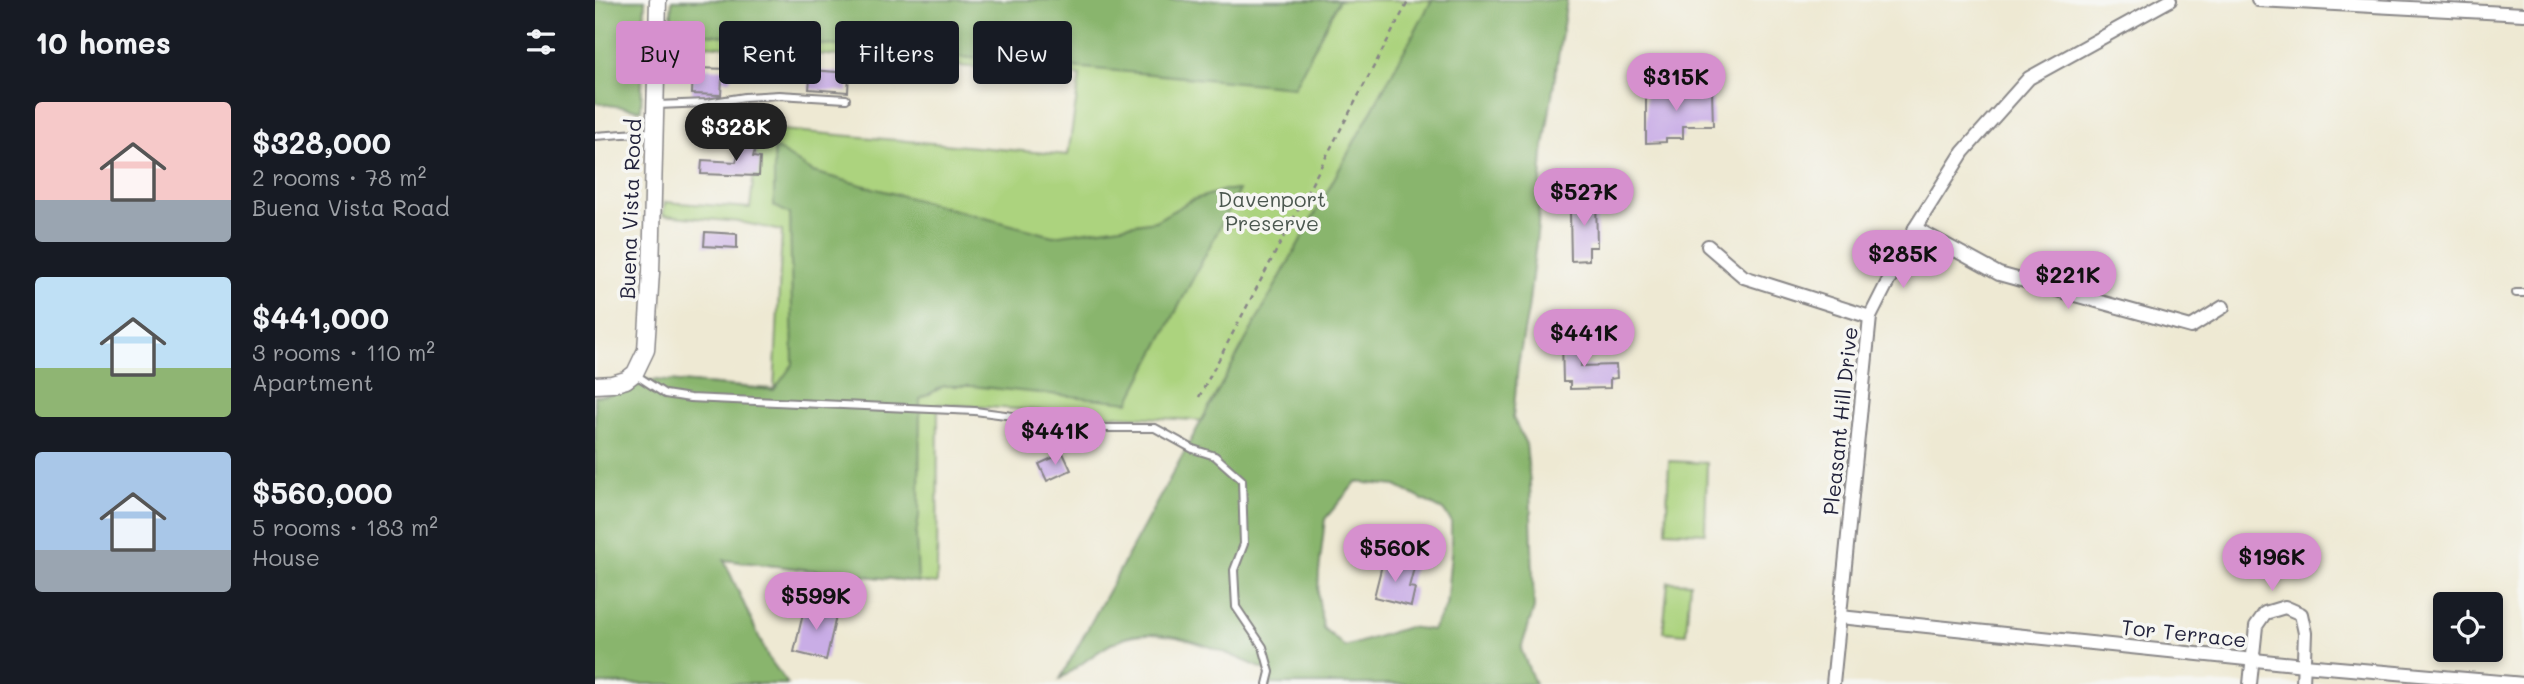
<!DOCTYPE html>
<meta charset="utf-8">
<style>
:root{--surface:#171b24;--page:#20242c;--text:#f1f3f6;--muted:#9ea1a6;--accent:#d690ce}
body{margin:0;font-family:Mali,sans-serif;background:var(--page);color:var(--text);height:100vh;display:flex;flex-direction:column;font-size:26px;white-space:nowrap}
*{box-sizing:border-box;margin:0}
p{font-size:23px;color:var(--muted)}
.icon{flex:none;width:38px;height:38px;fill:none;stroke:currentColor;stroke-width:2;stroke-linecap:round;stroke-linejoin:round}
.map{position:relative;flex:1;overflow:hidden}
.drawer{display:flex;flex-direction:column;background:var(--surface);width:595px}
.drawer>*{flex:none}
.guide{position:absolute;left:21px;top:21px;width:665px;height:63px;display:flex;gap:14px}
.fabs{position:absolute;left:1838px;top:592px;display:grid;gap:14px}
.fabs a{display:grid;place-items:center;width:70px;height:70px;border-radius:7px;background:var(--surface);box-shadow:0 4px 10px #0003;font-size:35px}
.price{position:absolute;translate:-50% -60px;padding:0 16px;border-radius:24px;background:var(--accent);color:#111;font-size:23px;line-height:46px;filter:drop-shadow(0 2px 4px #0008)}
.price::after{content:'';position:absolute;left:50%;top:42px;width:21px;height:16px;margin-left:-10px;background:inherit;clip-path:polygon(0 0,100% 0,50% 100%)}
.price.current{background:#222;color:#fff}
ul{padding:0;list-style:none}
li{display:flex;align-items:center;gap:21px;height:175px;padding:0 35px}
li span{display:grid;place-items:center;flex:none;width:196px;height:140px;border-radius:7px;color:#555}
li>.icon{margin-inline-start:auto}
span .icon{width:84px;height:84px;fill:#fffc;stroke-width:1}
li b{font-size:30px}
h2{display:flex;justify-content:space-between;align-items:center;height:84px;padding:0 35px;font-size:30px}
.chip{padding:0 24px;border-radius:7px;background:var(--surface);box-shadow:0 4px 10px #0003;font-size:24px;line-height:63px}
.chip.current{background:var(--accent);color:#111}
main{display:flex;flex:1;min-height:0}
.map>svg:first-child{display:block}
.green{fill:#acd37e;stroke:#677a5c;stroke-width:2}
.forest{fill:#89b56d;stroke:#566c54;stroke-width:2;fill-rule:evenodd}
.building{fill:#c9ade6}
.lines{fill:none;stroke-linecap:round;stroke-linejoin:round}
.lane-casing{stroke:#888687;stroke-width:10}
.street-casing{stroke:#888687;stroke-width:16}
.secondary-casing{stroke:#888687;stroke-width:19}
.path{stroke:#888687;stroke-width:2.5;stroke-dasharray:5 5;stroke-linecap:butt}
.lane{stroke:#fff;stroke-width:6}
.street{stroke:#fff;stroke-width:12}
.secondary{stroke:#fff;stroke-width:16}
.labels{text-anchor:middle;stroke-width:7;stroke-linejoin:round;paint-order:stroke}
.park-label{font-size:21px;fill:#4b574f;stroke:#f6f6f2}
.street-label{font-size:21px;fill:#22223b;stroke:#f6f6f2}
</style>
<main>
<section class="drawer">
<h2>10 homes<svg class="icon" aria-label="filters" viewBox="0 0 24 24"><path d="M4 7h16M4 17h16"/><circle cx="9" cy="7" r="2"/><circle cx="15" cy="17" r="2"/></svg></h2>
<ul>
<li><span style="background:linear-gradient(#f6c9c9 70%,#9aa5b1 0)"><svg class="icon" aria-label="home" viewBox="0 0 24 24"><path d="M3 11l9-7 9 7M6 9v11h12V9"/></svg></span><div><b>$328,000</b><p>2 rooms · 78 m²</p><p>Buena Vista Road</p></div></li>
<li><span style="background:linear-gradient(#bfe0f5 65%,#8fb573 0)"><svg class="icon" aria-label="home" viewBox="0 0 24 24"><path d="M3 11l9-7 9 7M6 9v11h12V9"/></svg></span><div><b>$441,000</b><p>3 rooms · 110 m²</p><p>Apartment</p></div></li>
<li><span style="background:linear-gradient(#a9c7e8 70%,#9aa5b1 0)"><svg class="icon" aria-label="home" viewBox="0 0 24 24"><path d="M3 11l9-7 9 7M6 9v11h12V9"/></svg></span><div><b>$560,000</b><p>5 rooms · 183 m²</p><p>House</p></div></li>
</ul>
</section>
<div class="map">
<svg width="1929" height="684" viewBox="0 0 1929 684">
<rect width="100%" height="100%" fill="#f6f6f2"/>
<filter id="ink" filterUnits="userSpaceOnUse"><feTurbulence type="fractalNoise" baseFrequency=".0143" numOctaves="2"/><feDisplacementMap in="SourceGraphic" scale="14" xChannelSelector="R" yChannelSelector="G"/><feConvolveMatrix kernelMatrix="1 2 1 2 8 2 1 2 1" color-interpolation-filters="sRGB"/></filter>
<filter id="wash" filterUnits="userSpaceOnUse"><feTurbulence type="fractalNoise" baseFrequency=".00686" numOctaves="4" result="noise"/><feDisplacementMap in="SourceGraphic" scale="28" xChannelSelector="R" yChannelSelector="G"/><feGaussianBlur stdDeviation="1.57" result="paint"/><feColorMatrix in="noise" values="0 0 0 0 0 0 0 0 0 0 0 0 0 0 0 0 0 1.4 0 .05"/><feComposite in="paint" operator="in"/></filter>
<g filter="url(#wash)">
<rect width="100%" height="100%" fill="#eee9d3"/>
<g class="green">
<path d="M77,0H931L852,436L343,404L342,584L129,560L0,684V396C17,395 30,391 42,379L179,389L187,231L145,222L68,215L70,202L155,208L164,128L473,155L485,76L75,42Z"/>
<path d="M1074,461L1112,463L1110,533L1071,531Z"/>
<path d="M1073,582L1095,583L1091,634L1068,632Z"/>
</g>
<g class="forest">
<path d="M0,0H50L46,110L0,103Z"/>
<path d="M77,0H744L699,87L76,31Z"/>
<path d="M837,0H972L948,153L943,226L933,310L923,365L918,418L931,444L935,483L939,608L926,649L940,684H672L675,672C636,655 566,620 524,640C503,649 484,667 465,679ZM761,482L801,486L848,510L856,521V553L851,606L837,630L813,627L750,647L728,628L723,595L724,572L730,519Z"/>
<path d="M179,147L218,172L458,236L560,221L597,200L630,190H644L534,402L376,386H349L325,399L324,516L321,535L323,582L129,560L173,657L193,684H0V396L13,395L61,380L179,390L198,364L195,214L179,206Z"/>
</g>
<g id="blocks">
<g class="building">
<path d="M98,68L137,69L136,80H127L126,95L97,94Z"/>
<path d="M216,70L254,73L253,92L214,89Z"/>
<path d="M1117,90L1118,126H1088V138H1071V142L1051,143V91Z"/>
<path d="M148,138L162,142L158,157L165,158L164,176L106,174L107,160L141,162Z"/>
<path d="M984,195H1001L1002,247H994V260L976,261L975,211L984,210Z"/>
<path d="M110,232L142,234V248L109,246Z"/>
<path d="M985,338L986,366L1021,365L1022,378L1015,379V388L975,389V382H968L967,339Z"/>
<path d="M468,453L476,470L452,481L444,464Z"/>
<path d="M788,561L819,568L814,587L820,588L816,606L779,597Z"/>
<path d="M210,605L242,612L231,660L199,652Z"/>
</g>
</g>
</g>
<g filter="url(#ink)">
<use href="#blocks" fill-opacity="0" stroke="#888687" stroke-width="2"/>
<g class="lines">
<defs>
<g id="lane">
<path d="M62,105L112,103L150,97L184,95L251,99"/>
<path d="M0,136L57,132"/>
<path d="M1921,293H1929"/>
<path d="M41,375L70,394L95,398L380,411L510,428H560L598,449L620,456L647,480L649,544L639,570L641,607L668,647L675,672L672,684"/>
</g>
<g id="street">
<path d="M1663,0L1929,14"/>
<path d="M1320,228L1404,274L1596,327L1628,307"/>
<path d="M1113,246L1149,277L1275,317"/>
<path d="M1245,617L1709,665L1929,684"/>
<path d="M1238,684L1275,317L1320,228L1368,152L1434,78L1575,0"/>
<path d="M1655,684L1661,626L1670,613L1690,607L1706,614L1710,633L1708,684"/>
</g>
<path id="secondary" d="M0,385L17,384L31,380L40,373L51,350L56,272L63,0"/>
</defs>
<use href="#lane" class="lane-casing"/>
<use href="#street" class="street-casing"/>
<use href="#secondary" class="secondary-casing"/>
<path class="path" d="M604,397L814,0"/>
<use href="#lane" class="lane"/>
<use href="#street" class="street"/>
<use href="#secondary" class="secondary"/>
</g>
</g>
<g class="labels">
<g class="park-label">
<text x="677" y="207">Davenport<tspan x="677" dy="24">Preserve</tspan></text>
</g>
<g class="street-label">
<text transform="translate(36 209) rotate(-88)" y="7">Buena Vista Road</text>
<text transform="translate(1246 421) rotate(-84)" y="7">Pleasant Hill Drive</text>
<text transform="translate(1589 634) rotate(6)" y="7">Tor Terrace</text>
</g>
</g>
</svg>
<div class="fabs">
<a><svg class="icon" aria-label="locate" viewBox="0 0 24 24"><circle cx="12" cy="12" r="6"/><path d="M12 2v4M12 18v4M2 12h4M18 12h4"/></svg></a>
</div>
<b class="price" style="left:1081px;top:113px">$315K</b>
<b class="price current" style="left:141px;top:163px">$328K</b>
<b class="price" style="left:989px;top:228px">$527K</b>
<b class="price" style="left:1308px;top:290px">$285K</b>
<b class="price" style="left:1473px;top:311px">$221K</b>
<b class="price" style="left:989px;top:369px">$441K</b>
<b class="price" style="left:460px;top:467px">$441K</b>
<b class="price" style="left:800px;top:584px">$560K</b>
<b class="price" style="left:1677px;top:593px">$196K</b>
<b class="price" style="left:221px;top:632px">$599K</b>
<div class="guide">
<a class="chip current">Buy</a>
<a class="chip">Rent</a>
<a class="chip">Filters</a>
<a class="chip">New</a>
</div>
</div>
</main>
